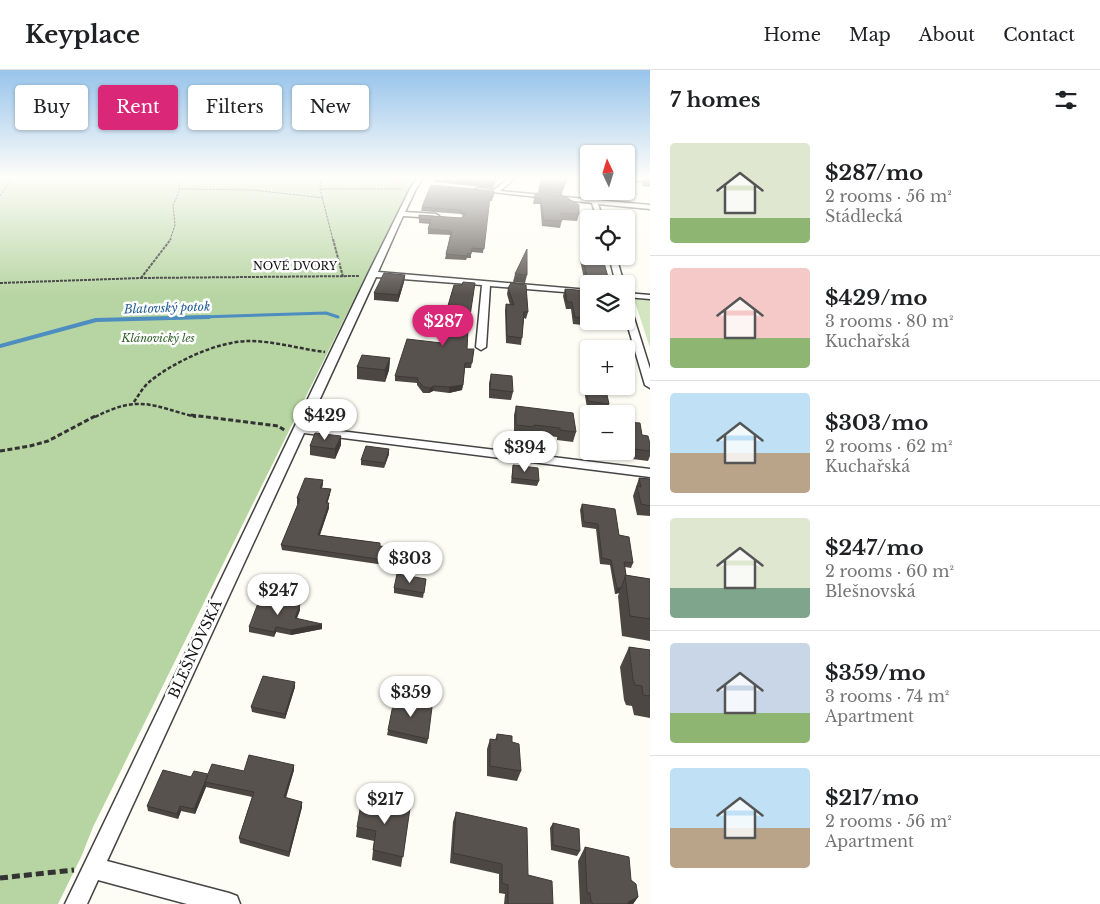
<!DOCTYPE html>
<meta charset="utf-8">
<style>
:root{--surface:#fff;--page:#f2f2f2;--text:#202124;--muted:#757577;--line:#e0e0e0;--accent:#db2777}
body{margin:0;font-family:"Libre Baskerville",serif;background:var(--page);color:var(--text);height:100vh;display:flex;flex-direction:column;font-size:19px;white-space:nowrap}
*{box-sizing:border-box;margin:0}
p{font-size:16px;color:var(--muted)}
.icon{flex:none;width:28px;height:28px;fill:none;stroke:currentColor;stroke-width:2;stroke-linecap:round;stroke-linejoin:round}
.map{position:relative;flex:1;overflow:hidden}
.panel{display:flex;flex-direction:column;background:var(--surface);width:450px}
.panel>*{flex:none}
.top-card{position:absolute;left:15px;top:15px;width:475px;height:45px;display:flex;gap:10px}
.needle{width:32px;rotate:356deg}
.controls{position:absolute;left:580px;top:75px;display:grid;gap:10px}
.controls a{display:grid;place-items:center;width:55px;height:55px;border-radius:5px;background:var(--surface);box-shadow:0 1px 4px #0004;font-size:25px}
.price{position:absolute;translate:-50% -42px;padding:0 11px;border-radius:18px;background:#fff;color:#222;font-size:16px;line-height:32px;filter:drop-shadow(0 1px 2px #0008)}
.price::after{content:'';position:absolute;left:50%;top:30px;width:15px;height:11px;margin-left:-8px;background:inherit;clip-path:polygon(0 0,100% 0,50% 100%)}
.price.selected{background:var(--accent);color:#fff}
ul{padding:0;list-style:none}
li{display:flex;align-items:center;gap:15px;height:125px;padding:0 20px}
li+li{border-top:1px solid var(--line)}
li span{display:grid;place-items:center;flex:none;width:140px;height:100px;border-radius:5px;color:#555}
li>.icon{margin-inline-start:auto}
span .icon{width:60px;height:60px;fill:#fffc;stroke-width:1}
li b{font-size:21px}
h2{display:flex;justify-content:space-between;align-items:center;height:60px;padding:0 20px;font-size:21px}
.chip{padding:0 18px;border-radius:5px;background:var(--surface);box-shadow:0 1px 4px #0004;font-size:18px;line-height:45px}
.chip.selected{background:var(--accent);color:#fff}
header{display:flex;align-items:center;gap:30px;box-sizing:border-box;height:70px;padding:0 25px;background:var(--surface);border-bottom:1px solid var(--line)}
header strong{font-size:24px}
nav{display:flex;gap:28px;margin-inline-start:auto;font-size:18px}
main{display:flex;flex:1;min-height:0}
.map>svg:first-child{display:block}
.green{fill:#d3e6c1}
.forest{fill:#b7d5a2}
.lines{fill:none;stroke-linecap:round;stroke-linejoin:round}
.stream-far1{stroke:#4e8dbf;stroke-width:3}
.stream{stroke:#4e8dbf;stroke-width:4}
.street-casing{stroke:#444;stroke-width:3}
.path-far4{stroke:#333;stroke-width:1;stroke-dasharray:2.5 1;stroke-linecap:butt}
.path-far3{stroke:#333;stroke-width:2;stroke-dasharray:3 1;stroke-linecap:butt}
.path-far2{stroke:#333;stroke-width:2.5;stroke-dasharray:4 2;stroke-linecap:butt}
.path-far1{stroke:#333;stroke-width:3;stroke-dasharray:5 2.5;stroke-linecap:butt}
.path{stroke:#333;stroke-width:5;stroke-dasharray:8 4;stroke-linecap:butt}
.street{fill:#fff;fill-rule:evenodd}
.wall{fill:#4c4743}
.shaded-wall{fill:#3e3937}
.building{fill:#58524e;stroke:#3e3937}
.labels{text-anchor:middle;stroke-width:5;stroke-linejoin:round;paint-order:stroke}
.far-street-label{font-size:11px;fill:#111;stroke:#fff}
.far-park-label{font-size:11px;font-style:italic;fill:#316227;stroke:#fff}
.far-water-label{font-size:12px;font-style:italic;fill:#266096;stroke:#fff}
.street-label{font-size:14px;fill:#111;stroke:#fff}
</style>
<header>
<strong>Keyplace</strong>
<nav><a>Home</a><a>Map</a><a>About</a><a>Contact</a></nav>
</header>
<main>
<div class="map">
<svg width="650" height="834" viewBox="0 0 650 834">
<rect width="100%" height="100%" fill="#fefdf5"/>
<path class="green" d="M634,229L650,230V277L648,272Z"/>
<path class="forest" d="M0,108H417L409,118L93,757L82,785L58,834H0Z"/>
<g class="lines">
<path class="stream-far1" d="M168,248L326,243L338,247"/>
<path class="stream" d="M0,276L96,250L209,247"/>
<defs>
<g id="street">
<path d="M418,108H423L416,119L405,142L436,144L439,146L436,148L403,146L378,202L589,220V224L490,216L486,277L481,280L476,277L482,215L376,207L307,357L650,399V407L304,363L107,791L229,823L237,826L240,834H187L98,810L87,834H65L368,204L410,119Z"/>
<path d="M509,108H515L500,121L650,135V139L598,134L603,149H597L592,133L475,120L478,118L494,120Z"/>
<path d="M629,108H650V112L631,110Z"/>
<path d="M609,186H616L624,214H616Z"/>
<path d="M626,223L650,225V229L626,227Z"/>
<path d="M626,233L630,235L650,299V318L645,315L626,250Z"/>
</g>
</defs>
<use href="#street" class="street-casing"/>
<g class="path-far4">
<path d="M321,108L320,119L333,170"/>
<path d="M389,108L405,113"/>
<path d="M181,119L253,120L324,128"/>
<path d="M321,119H402"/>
<path d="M0,126L12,108"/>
<path d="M170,170L175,155L173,135L179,122V113L182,108"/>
</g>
<g class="path-far3">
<path d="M333,169L343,207"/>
<path d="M141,208L171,169"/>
<path d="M0,213L141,208L359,206"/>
</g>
<g class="path-far2">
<path d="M134,332C138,326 142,319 148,313C171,293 218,271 249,271C274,271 300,279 325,282"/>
<path d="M95,347C140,324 152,336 196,347"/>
</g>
<g class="path-far1">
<path d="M191,345L278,356L286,361"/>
<path d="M0,381L30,376L48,371L97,345"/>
</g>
<path class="path" d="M0,808L74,800"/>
<use href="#street" class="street"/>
</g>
<g class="wall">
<path d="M435,108H500L495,112L493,118L434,112Z"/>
<path d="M543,108H568L563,119L562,125L538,123L539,117Z"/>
<path d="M573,108H589V110Z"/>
<path d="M643,108H650V117L642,116Z"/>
<path d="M494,121L492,131H489L483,183L471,182V188H467L466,190L445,189L450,165L428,164V159L430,154L419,153V145L461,148L463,146L461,144L421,141L422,137Z"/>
<path d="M536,123L579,144L577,151L562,150L560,158L542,156L540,134H533L534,128Z"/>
<path d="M586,178L610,214H589V218H586L580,190L582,183H585Z"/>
<path d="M515,204L527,205L525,213L513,212Z"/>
<path d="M405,205L404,212L398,232L374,230V223Z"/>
<path d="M454,215L468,260L467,279H474L471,298H465L462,320L449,323L433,321L429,323H423L417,315V313L395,311V306L442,273L447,251H444L445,246Z"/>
<path d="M508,218L528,242L526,249L524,248L521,275L506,273L505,240L506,234L510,235L507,224Z"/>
<path d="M565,219L589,221V251H609L607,259H592L591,256L573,254L571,239H566L563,226Z"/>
<path d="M390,288L389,300L385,312L357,309V297Z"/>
<path d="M582,289L609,334L607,340L587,338L580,295Z"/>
<path d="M491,304L513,322L511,330L489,328V313Z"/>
<path d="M516,336L576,362L573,372L557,370V367L533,364L532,367L514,365V345Z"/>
<path d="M626,352L642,365L650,374V386L648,391L617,387L616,381H626Z"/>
<path d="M341,366V375L335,389L310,385V376Z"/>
<path d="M389,384L384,398L361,395V390Z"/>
<path d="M513,395L539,411L537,416L511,413Z"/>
<path d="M639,408L650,409V446L637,445L633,426Z"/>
<path d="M323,410V415L322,418L330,424L327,433H329V438L320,465L380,473V476L400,479L398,497L282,480L281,475L298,434H297V428Z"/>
<path d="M582,434L619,465L633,493L631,498L625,497L626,505L650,509V571L622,566L618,526L619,523L615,524L610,495L600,494L596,459L582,457L580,440Z"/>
<path d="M426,509L423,528L394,523V518Z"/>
<path d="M300,540L297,548L322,559L291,565L276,562L274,567L249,562V557Z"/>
<path d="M629,577L650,580V648L634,645L632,636L626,635L624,630L620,597Z"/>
<path d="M295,617L285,649L252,642L251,637Z"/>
<path d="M420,635L428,669L427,674L387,665L388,660Z"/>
<path d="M497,664L512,672L521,701L517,711L487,706V679L490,669L495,670Z"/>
<path d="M294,695V700L286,728L302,732V737L289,787L240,773L239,768L252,727L206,717L195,744L181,741L178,749L148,741L147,736L191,707Z"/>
<path d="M410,738L401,797L372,790L374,771L356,767L357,757Z"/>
<path d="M456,742L528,805L553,834H504L505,824L499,823V804L450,793L453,752Z"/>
<path d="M553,753L580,781L577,786L551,780L550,758Z"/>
<path d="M585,777L631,810L638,827L633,834H580L578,791Z"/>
</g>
<g class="shaded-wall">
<path d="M497,108H500L495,112L493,118L495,109Z"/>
<path d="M567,108H568L563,120H561Z"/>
<path d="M405,205L404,212L398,232V225Z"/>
<path d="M390,288L389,300L385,312V300Z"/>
<path d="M463,315L462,320L449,323V317Z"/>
<path d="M434,316L433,321L429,323L430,318Z"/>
<path d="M341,366V375L335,389V379Z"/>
<path d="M389,379V384L384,398L385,393Z"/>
<path d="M331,419L330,424L326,438V433Z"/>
<path d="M329,433V438L318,470V465Z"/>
<path d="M617,518H621L619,523L615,524Z"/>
<path d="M300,534V540L295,553V548Z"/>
<path d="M322,554V559L291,565V560Z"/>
<path d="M276,557V562L274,567V562Z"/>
<path d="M295,612V617L285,649V644Z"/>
<path d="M294,695V700L284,732V727Z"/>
<path d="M205,712L206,717L195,744L194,739Z"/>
<path d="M302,732V737L289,787V782Z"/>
<path d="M180,736L181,741L178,749L177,744Z"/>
<path d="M638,827L633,834H626L628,832Z"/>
</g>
<g class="building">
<path d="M435,108H497L495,109L494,115L434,110Z"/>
<path d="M543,108H567L562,118L563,120L539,117Z"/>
<rect x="643" y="108" width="7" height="3"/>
<path d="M431,115L494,121L493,127H490L484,179L472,178L471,184L468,183L467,186L446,184L452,161L428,159L431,150L419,149V145L461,148L466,144L462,140L422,137Z"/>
<path d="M536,123L564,126L579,135V144L561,143L562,151L544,150L541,128H534Z"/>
<path d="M586,178H589V186H602L610,214H592V212L588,211L582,183H587Z"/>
<path d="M527,179V205L515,204Z"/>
<path d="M384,203L405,205L398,225L374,223Z"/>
<path d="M463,212L475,213L468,259L467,279H474L472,293H465L463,315L449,317L434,316L430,318L424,317L417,310L418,308L395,306L407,269L442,273L448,247L445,246L454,215H462Z"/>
<path d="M511,213L526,215L528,242H524L522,268L507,266L506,234L514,235L508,218Z"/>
<path d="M565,219L589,221V248L575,247L572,232H567Z"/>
<path d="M362,285L390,288L385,300L357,297Z"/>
<path d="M582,289L589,290V316H605L609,334L588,331Z"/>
<path d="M491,304L512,306L513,322L490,319Z"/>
<path d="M516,336L573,343L576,362L560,360V358L534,355V357L516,355Z"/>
<path d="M626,352L640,353L642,365L648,366L650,374V381L626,378Z"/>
<path d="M315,363L341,366L335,379L310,376Z"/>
<path d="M366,376L389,379L385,393L361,390Z"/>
<path d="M513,395L538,398L539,411L512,408Z"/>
<path d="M305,408L323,410L320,418L331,419L326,433H329L318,465L380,473V476L400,479L398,492L281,475L300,429L297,428Z"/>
<path d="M639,408L650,409V436L641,434L637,416L641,417Z"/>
<path d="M582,434L615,439L619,465L629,467L633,493L624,492L626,505L621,518H617L611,490L602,488L598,454L584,452Z"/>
<path d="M397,504L426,509L424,523L394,518Z"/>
<path d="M625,505L650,509V549L630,546Z"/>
<path d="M260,528L300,534L295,548L322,554L291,560L276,557L274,562L249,557Z"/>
<path d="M629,577L650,580V626L643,625L642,616L635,615L633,609Z"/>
<path d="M263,606L295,612L285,644L251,637Z"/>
<path d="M402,627L420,631V635L432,637L428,669L388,660L394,630L402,631Z"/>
<path d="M497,664L512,666V672L519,674L521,701L490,696V669L497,670Z"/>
<path d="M249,685L294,695L284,727L302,732L289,782L239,768L254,722L205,712L208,705L194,739L180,736L177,744L147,736L163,700L191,707L194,701L208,704L212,694L244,701Z"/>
<path d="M362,728L410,738L403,787L373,780L376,761L357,757Z"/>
<path d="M456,742L527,758L528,805L552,811L553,834H508V815L502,813V794L453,783Z"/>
<path d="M553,753L579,759L580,781L553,775Z"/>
<path d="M585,777L629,787L631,810L636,814L638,827L628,832V834H593L591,831L590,823H587Z"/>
</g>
<linearGradient id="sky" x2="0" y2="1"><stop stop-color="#97c4eb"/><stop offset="0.48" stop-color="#fffefa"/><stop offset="1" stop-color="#fffefa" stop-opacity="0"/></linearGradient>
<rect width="650" height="225" fill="url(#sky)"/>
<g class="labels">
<g class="far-street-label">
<text x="295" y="200">NOVÉ DVORY</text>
</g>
<g class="far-park-label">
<text x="158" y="272">Klánovický les</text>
</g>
<g class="far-water-label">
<text transform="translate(167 238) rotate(-2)" y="4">Blatovský potok</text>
</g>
<g class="street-label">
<text transform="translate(195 579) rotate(-65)" y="5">BLEŠNOVSKÁ</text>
</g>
</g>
</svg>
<div class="controls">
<a><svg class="needle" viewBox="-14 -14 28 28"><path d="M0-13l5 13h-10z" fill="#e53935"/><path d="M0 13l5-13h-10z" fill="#757577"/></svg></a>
<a><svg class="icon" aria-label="locate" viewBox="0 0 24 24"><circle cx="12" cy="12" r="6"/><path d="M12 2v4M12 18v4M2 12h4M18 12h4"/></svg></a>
<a><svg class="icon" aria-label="layers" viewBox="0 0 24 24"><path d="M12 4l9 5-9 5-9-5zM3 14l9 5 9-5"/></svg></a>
<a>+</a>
<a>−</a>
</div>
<b class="price selected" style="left:443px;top:277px">$287</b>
<b class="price" style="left:325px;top:371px">$429</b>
<b class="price" style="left:525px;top:403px">$394</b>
<b class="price" style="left:410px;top:514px">$303</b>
<b class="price" style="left:278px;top:546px">$247</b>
<b class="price" style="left:411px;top:648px">$359</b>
<b class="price" style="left:385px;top:755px">$217</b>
<div class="top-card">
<a class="chip">Buy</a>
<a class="chip selected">Rent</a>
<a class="chip">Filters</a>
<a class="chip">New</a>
</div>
</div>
<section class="panel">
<h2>7 homes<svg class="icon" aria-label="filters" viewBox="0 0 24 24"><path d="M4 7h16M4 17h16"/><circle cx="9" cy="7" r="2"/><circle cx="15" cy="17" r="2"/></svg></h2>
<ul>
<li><span style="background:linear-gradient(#dfe7d0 75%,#8fb573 0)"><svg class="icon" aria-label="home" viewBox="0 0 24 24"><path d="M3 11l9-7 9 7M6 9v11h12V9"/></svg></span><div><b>$287/mo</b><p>2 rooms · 56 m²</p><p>Stádlecká</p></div></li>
<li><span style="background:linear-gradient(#f6c9c9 70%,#8fb573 0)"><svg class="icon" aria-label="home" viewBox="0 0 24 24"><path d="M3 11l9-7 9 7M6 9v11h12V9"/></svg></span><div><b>$429/mo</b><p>3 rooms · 80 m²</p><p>Kuchařská</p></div></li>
<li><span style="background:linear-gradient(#bfe0f5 60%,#b9a48a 0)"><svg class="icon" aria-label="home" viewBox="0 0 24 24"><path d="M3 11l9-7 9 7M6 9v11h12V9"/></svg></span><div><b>$303/mo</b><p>2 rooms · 62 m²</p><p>Kuchařská</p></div></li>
<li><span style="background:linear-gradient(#dfe7d0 70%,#7fa58c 0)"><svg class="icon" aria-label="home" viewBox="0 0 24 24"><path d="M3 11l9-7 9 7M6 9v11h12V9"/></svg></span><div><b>$247/mo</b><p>2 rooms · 60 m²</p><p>Blešnovská</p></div></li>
<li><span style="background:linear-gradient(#c9d6e8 70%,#8fb573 0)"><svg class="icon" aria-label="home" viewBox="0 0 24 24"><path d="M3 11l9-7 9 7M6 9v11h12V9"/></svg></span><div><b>$359/mo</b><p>3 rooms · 74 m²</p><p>Apartment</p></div></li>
<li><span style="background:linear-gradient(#bfe0f5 60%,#b9a48a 0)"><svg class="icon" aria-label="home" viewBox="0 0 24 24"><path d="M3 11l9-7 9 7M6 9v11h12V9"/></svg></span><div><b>$217/mo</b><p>2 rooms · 56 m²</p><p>Apartment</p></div></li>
</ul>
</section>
</main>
